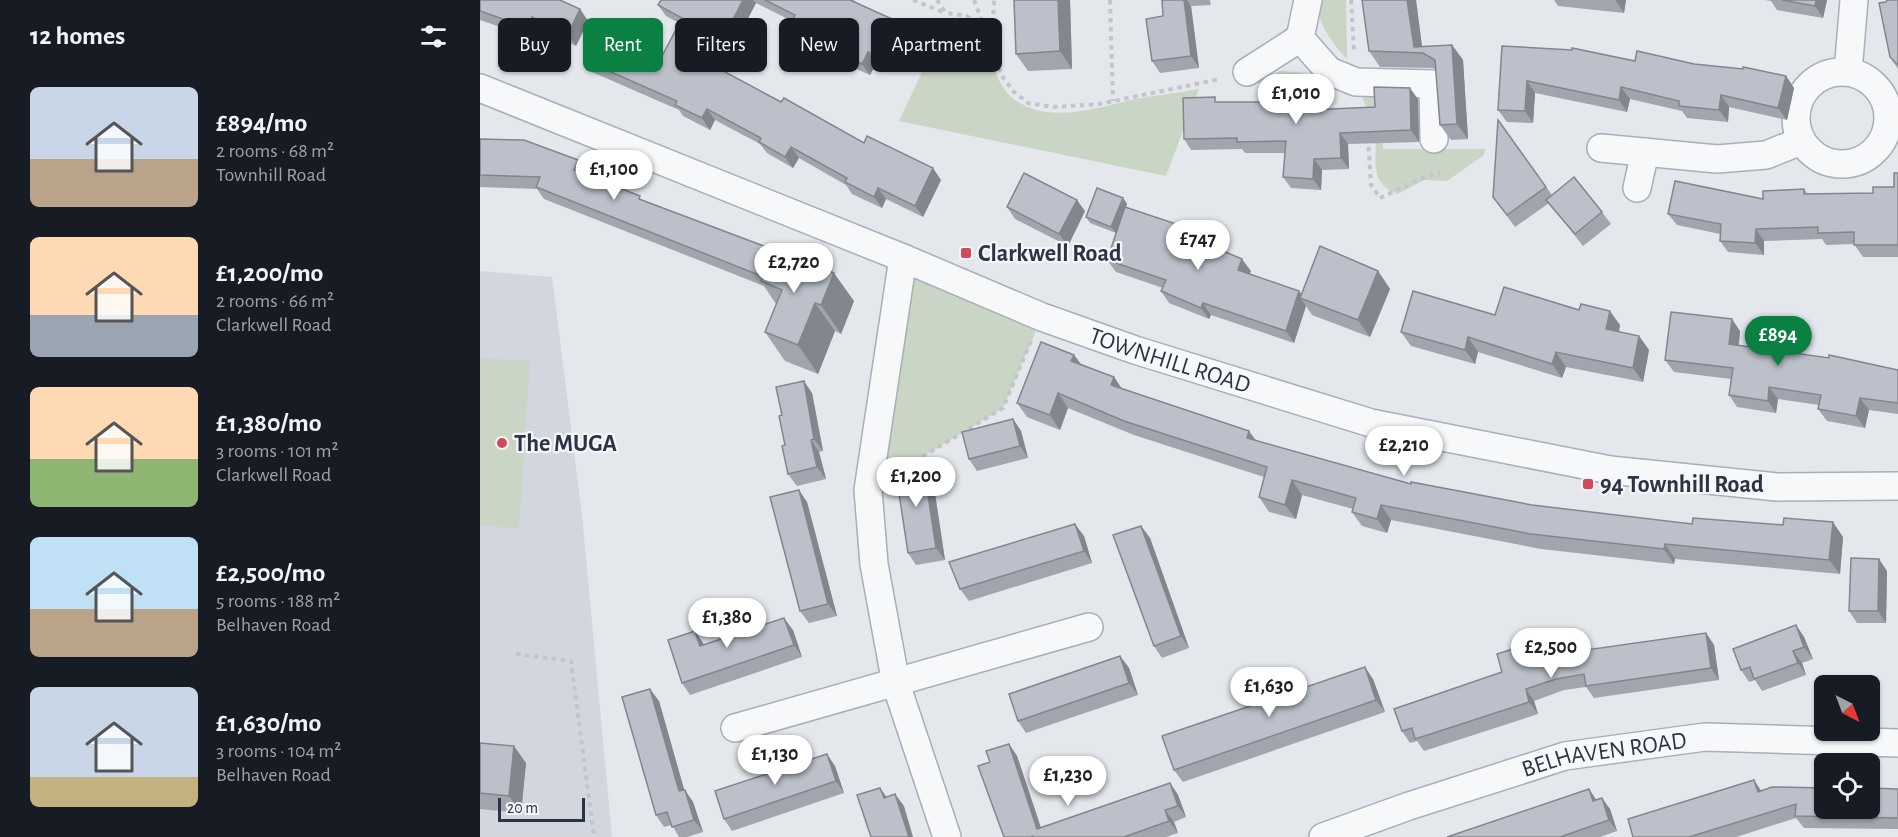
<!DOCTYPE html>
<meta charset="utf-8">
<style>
:root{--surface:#171b24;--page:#242831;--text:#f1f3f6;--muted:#9ea1a6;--accent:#0b8043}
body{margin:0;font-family:"Alegreya Sans",sans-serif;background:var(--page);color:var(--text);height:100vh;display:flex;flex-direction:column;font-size:22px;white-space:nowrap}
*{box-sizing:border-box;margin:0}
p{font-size:20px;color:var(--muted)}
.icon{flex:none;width:33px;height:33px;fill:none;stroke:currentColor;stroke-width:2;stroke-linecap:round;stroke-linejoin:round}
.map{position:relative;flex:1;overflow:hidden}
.panel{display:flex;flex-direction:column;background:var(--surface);width:480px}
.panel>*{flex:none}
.banner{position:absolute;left:18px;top:18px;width:570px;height:54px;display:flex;gap:12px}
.needle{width:39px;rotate:138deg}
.tools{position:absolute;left:1334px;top:675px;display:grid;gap:12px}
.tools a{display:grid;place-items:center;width:66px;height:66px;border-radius:9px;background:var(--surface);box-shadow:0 2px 4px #0004;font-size:30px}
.scale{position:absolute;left:18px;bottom:15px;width:87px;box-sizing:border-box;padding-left:6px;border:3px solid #2b3445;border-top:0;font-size:16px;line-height:21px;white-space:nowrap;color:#2b3445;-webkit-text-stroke:4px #f4f6f9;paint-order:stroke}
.price{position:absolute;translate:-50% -51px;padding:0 14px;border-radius:21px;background:#fff;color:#222;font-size:20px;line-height:39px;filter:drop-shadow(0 2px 3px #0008)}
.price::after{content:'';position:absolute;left:50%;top:36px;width:18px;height:14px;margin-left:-9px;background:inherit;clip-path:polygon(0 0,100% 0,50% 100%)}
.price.on{background:var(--accent);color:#fff}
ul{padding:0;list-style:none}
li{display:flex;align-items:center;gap:18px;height:150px;padding:0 30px}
li span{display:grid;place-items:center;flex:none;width:168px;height:120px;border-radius:9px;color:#555}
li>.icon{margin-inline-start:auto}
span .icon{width:72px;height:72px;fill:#fffc;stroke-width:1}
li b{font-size:26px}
h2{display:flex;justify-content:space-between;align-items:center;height:72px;padding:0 30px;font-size:26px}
.tag{padding:0 21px;border-radius:9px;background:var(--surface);box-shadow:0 2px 4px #0004;font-size:21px;line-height:54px}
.tag.on{background:var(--accent);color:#fff}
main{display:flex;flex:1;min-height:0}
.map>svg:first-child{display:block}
.built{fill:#d2d6de}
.green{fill:#c9d6c5}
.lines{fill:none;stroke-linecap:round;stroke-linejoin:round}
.street-casing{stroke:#a9aeb7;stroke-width:30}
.path{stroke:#c2c5cb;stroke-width:4;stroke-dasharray:4.5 4.5;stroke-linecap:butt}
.street{stroke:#f7f8fa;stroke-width:27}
.wall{fill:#a1a5ae}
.shaded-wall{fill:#83868d}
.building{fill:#bbc0ca;stroke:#83868d;stroke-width:1.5}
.poi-dot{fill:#d1495b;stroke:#f4f6f9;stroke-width:2}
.labels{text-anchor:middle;stroke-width:4.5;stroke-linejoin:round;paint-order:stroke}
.poi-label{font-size:24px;font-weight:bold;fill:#2b3445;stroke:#f4f6f9;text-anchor:start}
.street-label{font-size:24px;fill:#2b3445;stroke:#f4f6f9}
</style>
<main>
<section class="panel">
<h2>12 homes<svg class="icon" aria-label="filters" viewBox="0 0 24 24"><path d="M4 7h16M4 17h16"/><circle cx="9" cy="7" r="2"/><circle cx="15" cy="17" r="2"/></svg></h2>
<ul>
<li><span style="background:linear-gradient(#c9d6e8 60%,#b9a48a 0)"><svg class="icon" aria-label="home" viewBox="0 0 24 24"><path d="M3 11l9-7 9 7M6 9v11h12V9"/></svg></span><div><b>£894/mo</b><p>2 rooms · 68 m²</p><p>Townhill Road</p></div></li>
<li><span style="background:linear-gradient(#ffd9b3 65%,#9aa5b1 0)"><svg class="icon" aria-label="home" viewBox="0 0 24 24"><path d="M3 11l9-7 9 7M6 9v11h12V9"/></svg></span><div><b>£1,200/mo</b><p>2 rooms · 66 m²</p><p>Clarkwell Road</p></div></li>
<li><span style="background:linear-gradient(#ffd9b3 60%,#8fb573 0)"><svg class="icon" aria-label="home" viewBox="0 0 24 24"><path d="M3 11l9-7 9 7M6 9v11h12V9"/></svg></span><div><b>£1,380/mo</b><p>3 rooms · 101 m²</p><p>Clarkwell Road</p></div></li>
<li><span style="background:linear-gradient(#bfe0f5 60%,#b9a48a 0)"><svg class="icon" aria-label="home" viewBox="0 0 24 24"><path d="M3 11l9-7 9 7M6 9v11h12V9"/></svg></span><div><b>£2,500/mo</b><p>5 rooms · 188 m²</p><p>Belhaven Road</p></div></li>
<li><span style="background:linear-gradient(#c9d6e8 75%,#c2b280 0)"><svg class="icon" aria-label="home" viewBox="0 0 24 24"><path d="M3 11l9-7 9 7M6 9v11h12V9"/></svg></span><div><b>£1,630/mo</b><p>3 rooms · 104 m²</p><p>Belhaven Road</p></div></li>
</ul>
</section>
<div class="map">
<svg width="1418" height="837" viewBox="0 0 1418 837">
<rect width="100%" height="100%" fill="#e4e7ec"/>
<path class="built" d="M0,271L72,277L102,515L132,837H0Z"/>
<g class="green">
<path d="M837,0H866L867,59C852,44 837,22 837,0Z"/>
<path d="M467,19C527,30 498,87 548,107C581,121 623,106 656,99C677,95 698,93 719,89L686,176L419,121Z"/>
<path d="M801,71L824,73L823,91L777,83L780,79Z"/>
<path d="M878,89L903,90V149H1005L1004,155L967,181L944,180L918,194C883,181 902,152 893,124C890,112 883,100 878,89Z"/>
<path d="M423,258L562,317L523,408L388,490Z"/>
<path d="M0,358L50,361L39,529L0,525Z"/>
</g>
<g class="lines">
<defs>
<g id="street">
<path d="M828,0L820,38L849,71L876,82L953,84L954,139"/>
<path d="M767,72L820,38"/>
<path d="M1368,72L1374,0"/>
<circle cx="1362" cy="118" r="46"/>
<path id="s1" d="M0,88L423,258L562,317L655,350L891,423L1130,470L1297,487L1418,486"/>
<path d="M1121,148L1237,159L1286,155L1321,141"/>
<path d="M1157,188L1165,152"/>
<path d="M423,258L388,490L394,564L416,684L467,837"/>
<path d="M255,728L609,627"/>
<path id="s2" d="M843,837L929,806L1085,756L1225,737L1418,743"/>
</g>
</defs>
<use href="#street" class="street-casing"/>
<g class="path">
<path d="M433,0L465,13"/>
<path d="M457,0L466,13L487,16L509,41"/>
<path d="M494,0L522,76L533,91L548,103L573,107L619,104L740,79"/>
<path d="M630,0L633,101"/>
<path d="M871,0L874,52"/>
<path d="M512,41L514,0"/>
<path d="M792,91L835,96"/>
<path d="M888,138L891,185L900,198L944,177L960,173"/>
<path d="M427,466L523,408L551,341"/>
<path d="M36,654L91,661L114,837"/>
</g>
<use href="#street" class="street"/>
</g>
<g class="wall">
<path d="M0,0L100,9L108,21L96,46L60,28L56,39L0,20Z"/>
<path d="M181,0H373L431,35L415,72L396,63L390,75L316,42L308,31L312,21L276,3L241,70L301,102L461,180L443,217L406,199L402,208L372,194L366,185L319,158L313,168L287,153L280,144L235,120L230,130L203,116L199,110L112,72L104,60L182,56L199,23L186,16L178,5Z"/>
<path d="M590,0L592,69L548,71L536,54Z"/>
<path d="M682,0H730L731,5L711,6L719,68L680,73L672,61L683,16Z"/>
<path d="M882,0H936L942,47L972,45L983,60L988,139L971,140L960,125L956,70L953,68L900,67L889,51Z"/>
<path d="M1074,0H1146L1144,13L1078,6Z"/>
<path d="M1285,0H1347L1343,18L1297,10L1291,1Z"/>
<path d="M1418,0V69L1410,57Z"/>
<path d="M1022,46L1155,61L1214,64L1306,76L1314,88L1307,120L1249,107L1248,122L1207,118L1202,111L1150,99L1147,112L1055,93L1053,123L1027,122L1018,110Z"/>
<path d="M938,99L939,142L868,144L869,169L842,170L841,190L811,188L803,177L805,153H765L762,149L711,150L704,139L739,102L814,111L895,107Z"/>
<path d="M1018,120L1072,195L1122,212L1131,224L1103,246L1069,203L1035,227L1013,197Z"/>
<path d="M0,139L98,160L106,172L105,175L163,200L292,252L374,301L361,334L355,331L338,374L305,361L285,332L296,304L284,286L64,199L57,189L0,187Z"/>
<path d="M1418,173V257H1383L1374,244L1346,245L1342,239L1284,241V255L1248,252L1240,241V234L1197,225L1188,214L1283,199L1324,189L1328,194L1393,193L1414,187Z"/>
<path d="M643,198L647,204L646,207L713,238L771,271L769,274L819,291L821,294L898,271L910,289L890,337L832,315L826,306L814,343L731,315L729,319L689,303L681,291L683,288L636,272L627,260L640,223L636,233L610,223L606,217Z"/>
<path d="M527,207L605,211L588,246L535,219Z"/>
<path d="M1015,315L1140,325L1139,332L1159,336L1169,350L1163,382L1086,367L1082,378L998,352L995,364L931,346L921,332Z"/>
<path d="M1260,331L1259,345L1418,370V414L1389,410L1385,428L1347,421L1338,409L1339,405L1298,399L1296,413L1257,407L1249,395L1251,379L1194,372L1185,360Z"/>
<path d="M594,355L601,364L634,377L642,389L776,441L931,484L1052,505L1212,524L1363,537L1360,574L1195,559L1194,564L1061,549L911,520L907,533L882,526L872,512L873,509L822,495L816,519L789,512L779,497L784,477L654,435L588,408L580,430L547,417L537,403Z"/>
<path d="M332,393L343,451L339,452L346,479L317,486L308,474L302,415Z"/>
<path d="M533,419L541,431L548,458L497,471L489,459Z"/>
<path d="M443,462L452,474L465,560L436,565L428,553Z"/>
<path d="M327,502L357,616L329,623L320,611Z"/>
<path d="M661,526L670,538L709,648L682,658L674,646Z"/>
<path d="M604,536L612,563L489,601L480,589Z"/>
<path d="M1407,571L1406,623H1377L1369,611Z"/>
<path d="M1316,625L1324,637L1333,659L1322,663L1326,675L1282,691L1275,680L1269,682L1261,670Z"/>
<path d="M313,630L322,657L210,695L202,683L215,631L224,645Z"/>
<path d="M1226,633L1234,645L1239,680L1114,698L1106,687L1084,690L1054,701L1058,714L944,751L937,741L930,743L922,731L1022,672L1060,655L1061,657Z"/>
<path d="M640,656L649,668L658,695L546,733L538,721Z"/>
<path d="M893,679L905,712L703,782L694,770Z"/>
<path d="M179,701L204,790L213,802L223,832L207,837H199L192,825L184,827L176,815Z"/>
<path d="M0,743L46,763L41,813L0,809Z"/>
<path d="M529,744L537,756L561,828L690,783L698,795L706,817L694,822L698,833L686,837H524L510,762Z"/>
<path d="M355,766L364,793L252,831L244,819Z"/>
<path d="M1109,789L1116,800L1130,809L1137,831L1120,837H967Z"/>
<path d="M1418,789V829L1324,828L1316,818L1256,837H1153L1281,791Z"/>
</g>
<g class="shaded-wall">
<path d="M263,0H273L276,3L238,76L230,64Z"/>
<path d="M578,0H590L592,69L580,51Z"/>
<path d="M704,0H707L711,6L719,68L711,56Z"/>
<path d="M927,0H936L943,54L934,47Z"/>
<path d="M1136,0H1146L1144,13L1136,1Z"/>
<path d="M1336,0H1347L1343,18L1335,6Z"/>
<path d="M100,9L108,21L96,46L88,34Z"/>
<path d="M52,17L60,28L56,39L48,28Z"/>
<path d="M423,24L431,35L415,72L407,60Z"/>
<path d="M972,45L983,60L988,139L977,124Z"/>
<path d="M388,52L396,63L390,75L382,64Z"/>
<path d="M1306,76L1314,88L1307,120L1298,108Z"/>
<path d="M1047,81L1055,93L1053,123L1045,111Z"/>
<path d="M1141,87L1150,99L1147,112L1139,100Z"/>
<path d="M930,88L938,99L939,142L931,130Z"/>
<path d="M1241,95L1249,107L1248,122L1239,110Z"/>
<path d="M807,102L815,113L807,111Z"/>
<path d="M227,109L235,120L230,130L222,118Z"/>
<path d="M860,133L868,144L869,169L861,158Z"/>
<path d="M311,147L319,158L313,168L305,157Z"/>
<path d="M834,159L842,170L841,190L833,179Z"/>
<path d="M98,160L106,172L102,182L94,170Z"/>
<path d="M453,168L461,180L443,217L435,206Z"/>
<path d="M398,188L406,199L402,208L394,197Z"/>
<path d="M643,198L647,204L636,233L631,227Z"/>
<path d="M597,200L605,211L588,246L579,234Z"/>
<path d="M705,227L713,238L703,234Z"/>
<path d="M1276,229L1284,241V255L1275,243Z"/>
<path d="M289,248L298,260L285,283L279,275Z"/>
<path d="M762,259L771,271L766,282L758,270Z"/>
<path d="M898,271L910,289L890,337L878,320Z"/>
<path d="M354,273L374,301L361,334L341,305Z"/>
<path d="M819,291L826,300L820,298L826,306L814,343L806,331Z"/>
<path d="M335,303L355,331L338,374L318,345Z"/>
<path d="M723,303L731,315L729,319L721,308Z"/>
<path d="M1130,311L1140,325L1136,344L1126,329Z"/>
<path d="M1252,319L1260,331L1257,356L1249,344Z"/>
<path d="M1159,336L1169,350L1163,382L1153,368Z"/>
<path d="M988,337L998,352L995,364L985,350Z"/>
<path d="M1076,352L1086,367L1082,378L1072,364Z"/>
<path d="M594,355L604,369L591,361Z"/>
<path d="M634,377L644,392L631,385Z"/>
<path d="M324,381L332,393L343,451L334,439Z"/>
<path d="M1289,387L1298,399L1296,413L1288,401Z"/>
<path d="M578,393L588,408L580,430L570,415Z"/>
<path d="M1380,398L1389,410L1385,428L1376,416Z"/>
<path d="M533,419L541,431L548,458L540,446Z"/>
<path d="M769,431L780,446L767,438Z"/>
<path d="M331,440L339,452L346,479L337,467Z"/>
<path d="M443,462L452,474L465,560L456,548Z"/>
<path d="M812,480L822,495L816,519L805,505Z"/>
<path d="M319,490L327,502L357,616L348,604Z"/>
<path d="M901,505L911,520L907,533L897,519Z"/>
<path d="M1353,522L1363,537L1360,574L1349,560Z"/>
<path d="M595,524L604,536L612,563L604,551Z"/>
<path d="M661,526L670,538L709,648L701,636Z"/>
<path d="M1185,544L1195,559L1194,564L1184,549Z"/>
<path d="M1399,559L1407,571L1406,623L1398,611Z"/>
<path d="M304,618L313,630L322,657L314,645Z"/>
<path d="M1316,625L1324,637L1333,659L1324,647Z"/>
<path d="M215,631L223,643L229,658L220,646Z"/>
<path d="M1226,633L1234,645L1239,680L1231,668Z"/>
<path d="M1052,643L1060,655L1065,669L1057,657Z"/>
<path d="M1313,651L1322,663L1326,675L1318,663Z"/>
<path d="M640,656L649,668L658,695L649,683Z"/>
<path d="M885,667L893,679L905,712L896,700Z"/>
<path d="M170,689L179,701L208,803L199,791Z"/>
<path d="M1046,689L1054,701L1058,714L1049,702Z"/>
<path d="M529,744L537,756L564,837L557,829Z"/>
<path d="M34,746L46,763L41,813L29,796Z"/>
<path d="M347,754L355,766L364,793L356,781Z"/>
<path d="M1274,780L1282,792H1278Z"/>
<path d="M690,783L698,795L706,817L698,806Z"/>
<path d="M400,788L409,800L404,798Z"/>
<path d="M1109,789L1117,801H1113Z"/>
<path d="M205,790L213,802L223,832L214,820Z"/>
<path d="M415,794L424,806L433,837H429Z"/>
<path d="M1122,798L1130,809L1137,831L1129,820Z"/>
<path d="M685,810L694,822L698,833L689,821Z"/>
</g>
<g class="building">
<path d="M0,0H80L100,9L88,34L52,17L48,28L0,11Z"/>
<path d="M181,0H263L230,64L301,102L304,98L384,143L387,136L453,168L435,206L398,188L394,197L365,182L367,178L311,147L305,157L279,142L281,138L227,109L222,118L195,105L197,101L104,60L118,28L182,56L202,18L178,5Z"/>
<path d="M285,0H370L423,24L407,60L388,52L382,64L308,31L315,15Z"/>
<path d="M534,0H578L580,51L536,54Z"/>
<path d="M682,0H704L711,56L672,61L666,19L683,16Z"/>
<path d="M882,0H927L934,47L972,45L977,124L960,125L955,60L943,53L889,51Z"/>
<path d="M1302,0H1336L1335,6Z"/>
<path d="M1407,0H1418V65L1410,57L1399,3L1406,2Z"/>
<path d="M1022,46L1092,50V48L1155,61L1157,51L1214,64L1263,69V67L1306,76L1298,108L1241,95L1239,110L1199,106V101L1141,87L1139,100L1047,81L1045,111L1018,110Z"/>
<path d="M894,87L930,88L931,130L860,133L861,158L834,159L833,179L803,177L806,141L757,142V138L704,139L703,98L735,97V102H807V111L895,107Z"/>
<path d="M1018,120L1066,187L1027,215L1013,197Z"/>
<path d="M0,139L44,140L98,160L94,170L160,196L159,199L289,248L279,275L56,187L60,177L0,175Z"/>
<path d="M544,173L597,200L579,234L527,207Z"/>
<path d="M1414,173H1418V245H1374V232L1338,233V227L1276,229L1275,243L1240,241L1241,224L1188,214L1195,181L1283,199V191L1324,189V194L1393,193V187H1414Z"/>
<path d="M1094,177L1122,212L1095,234L1066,200Z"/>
<path d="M617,188L643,198L631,227L606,217Z"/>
<path d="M645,207L705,227L703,234L762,259L758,270L819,291L806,331L723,303L721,308L681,291L686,280L627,260Z"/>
<path d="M840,246L898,271L878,320L820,298Z"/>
<path d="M293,249L354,273L341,305L335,303L318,345L285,332L302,290L281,281Z"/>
<path d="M1024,287L1099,310L1101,304L1130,311L1126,329L1159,336L1153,368L1076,352L1072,364L988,337L985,350L921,332L933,291L1015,315Z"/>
<path d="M1191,312L1252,319L1249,344L1349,358V355L1418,370V403L1380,398L1376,416L1338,409L1341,395L1289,387L1288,401L1249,395L1253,368L1185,360Z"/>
<path d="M561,342L594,355L591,361L634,377L631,385L769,431L767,438L931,484V482L1052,505L1212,524L1213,518L1303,525L1304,518L1353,522L1349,560L1185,544L1184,549L1051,534L901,505L897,519L872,512L876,498L812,480L805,505L779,497L787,467L644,421L578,393L570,415L537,403Z"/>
<path d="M324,381L334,439L331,440L337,467L308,474L302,446L305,445L299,416L302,415L296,387Z"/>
<path d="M533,419L540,446L489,459L482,432Z"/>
<path d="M443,462L456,548L428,553L415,467Z"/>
<path d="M319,490L348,604L320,611L290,497Z"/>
<path d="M595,524L604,551L480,589L469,562Z"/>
<path d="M661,526L701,636L674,646L633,535Z"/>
<path d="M1371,558L1399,559L1398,611H1369Z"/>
<path d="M304,618L314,645L202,683L188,640L215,631L220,646Z"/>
<path d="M1316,625L1324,647L1313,651L1318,663L1274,679L1270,667L1261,670L1253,649Z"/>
<path d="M1226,633L1231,668L1106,686L1104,674L1076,679L1046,689L1049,702L935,739L932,728L922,731L914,709L1022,672L1017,654L1052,643L1057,657Z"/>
<path d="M640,656L649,683L538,721L529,694Z"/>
<path d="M885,667L896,700L694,770L682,736Z"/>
<path d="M170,689L199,791L205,790L214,820L192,827L187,812L176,815L142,697Z"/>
<path d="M0,743L34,746L29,796L0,793Z"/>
<path d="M529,744L557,829L690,783L698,806L685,810L689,821L644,837H554L553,836L550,837H524L498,766L510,762L506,751Z"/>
<path d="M347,754L356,781L244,819L235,791Z"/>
<path d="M1274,780L1278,792L1292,787L1344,788V808H1389V788L1418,789V818L1315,816L1316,804L1209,837H1153L1148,819Z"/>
<path d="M400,788L404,798L415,794L429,837H391L377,795Z"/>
<path d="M1109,789L1113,801L1122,798L1129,820L1080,837H967Z"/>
</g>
<g class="poi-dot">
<rect x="480" y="247" width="12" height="12" rx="3"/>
<circle cx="22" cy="443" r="6"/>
<rect x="1102" y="478" width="12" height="12" rx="3"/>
</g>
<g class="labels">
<g class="poi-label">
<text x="498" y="261">Clarkwell Road</text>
<text x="34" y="451">The MUGA</text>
<text x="1120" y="492">94 Townhill Road</text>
</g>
<g class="street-label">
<text dy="8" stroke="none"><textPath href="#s1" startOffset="742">TOWNHILL ROAD</textPath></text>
<text dy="8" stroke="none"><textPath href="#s2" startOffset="294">BELHAVEN ROAD</textPath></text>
</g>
</g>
</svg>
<div class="tools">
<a><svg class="needle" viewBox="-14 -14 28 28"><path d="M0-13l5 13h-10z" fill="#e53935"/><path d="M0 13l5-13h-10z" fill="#9ea1a6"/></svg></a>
<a><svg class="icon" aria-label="locate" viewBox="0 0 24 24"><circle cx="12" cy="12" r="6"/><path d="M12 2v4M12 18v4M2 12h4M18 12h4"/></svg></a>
</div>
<div class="scale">20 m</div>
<b class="price" style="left:816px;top:125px">£1,010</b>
<b class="price" style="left:134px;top:201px">£1,100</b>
<b class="price" style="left:718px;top:271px">£747</b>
<b class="price" style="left:314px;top:294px">£2,720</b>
<b class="price on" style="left:1298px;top:367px">£894</b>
<b class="price" style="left:924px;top:477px">£2,210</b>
<b class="price" style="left:436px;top:508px">£1,200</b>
<b class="price" style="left:247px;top:649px">£1,380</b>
<b class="price" style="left:1071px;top:679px">£2,500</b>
<b class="price" style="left:789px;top:718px">£1,630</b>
<b class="price" style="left:295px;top:786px">£1,130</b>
<b class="price" style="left:588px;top:807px">£1,230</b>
<div class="banner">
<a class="tag">Buy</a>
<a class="tag on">Rent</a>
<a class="tag">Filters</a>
<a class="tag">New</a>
<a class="tag">Apartment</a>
</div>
</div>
</main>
